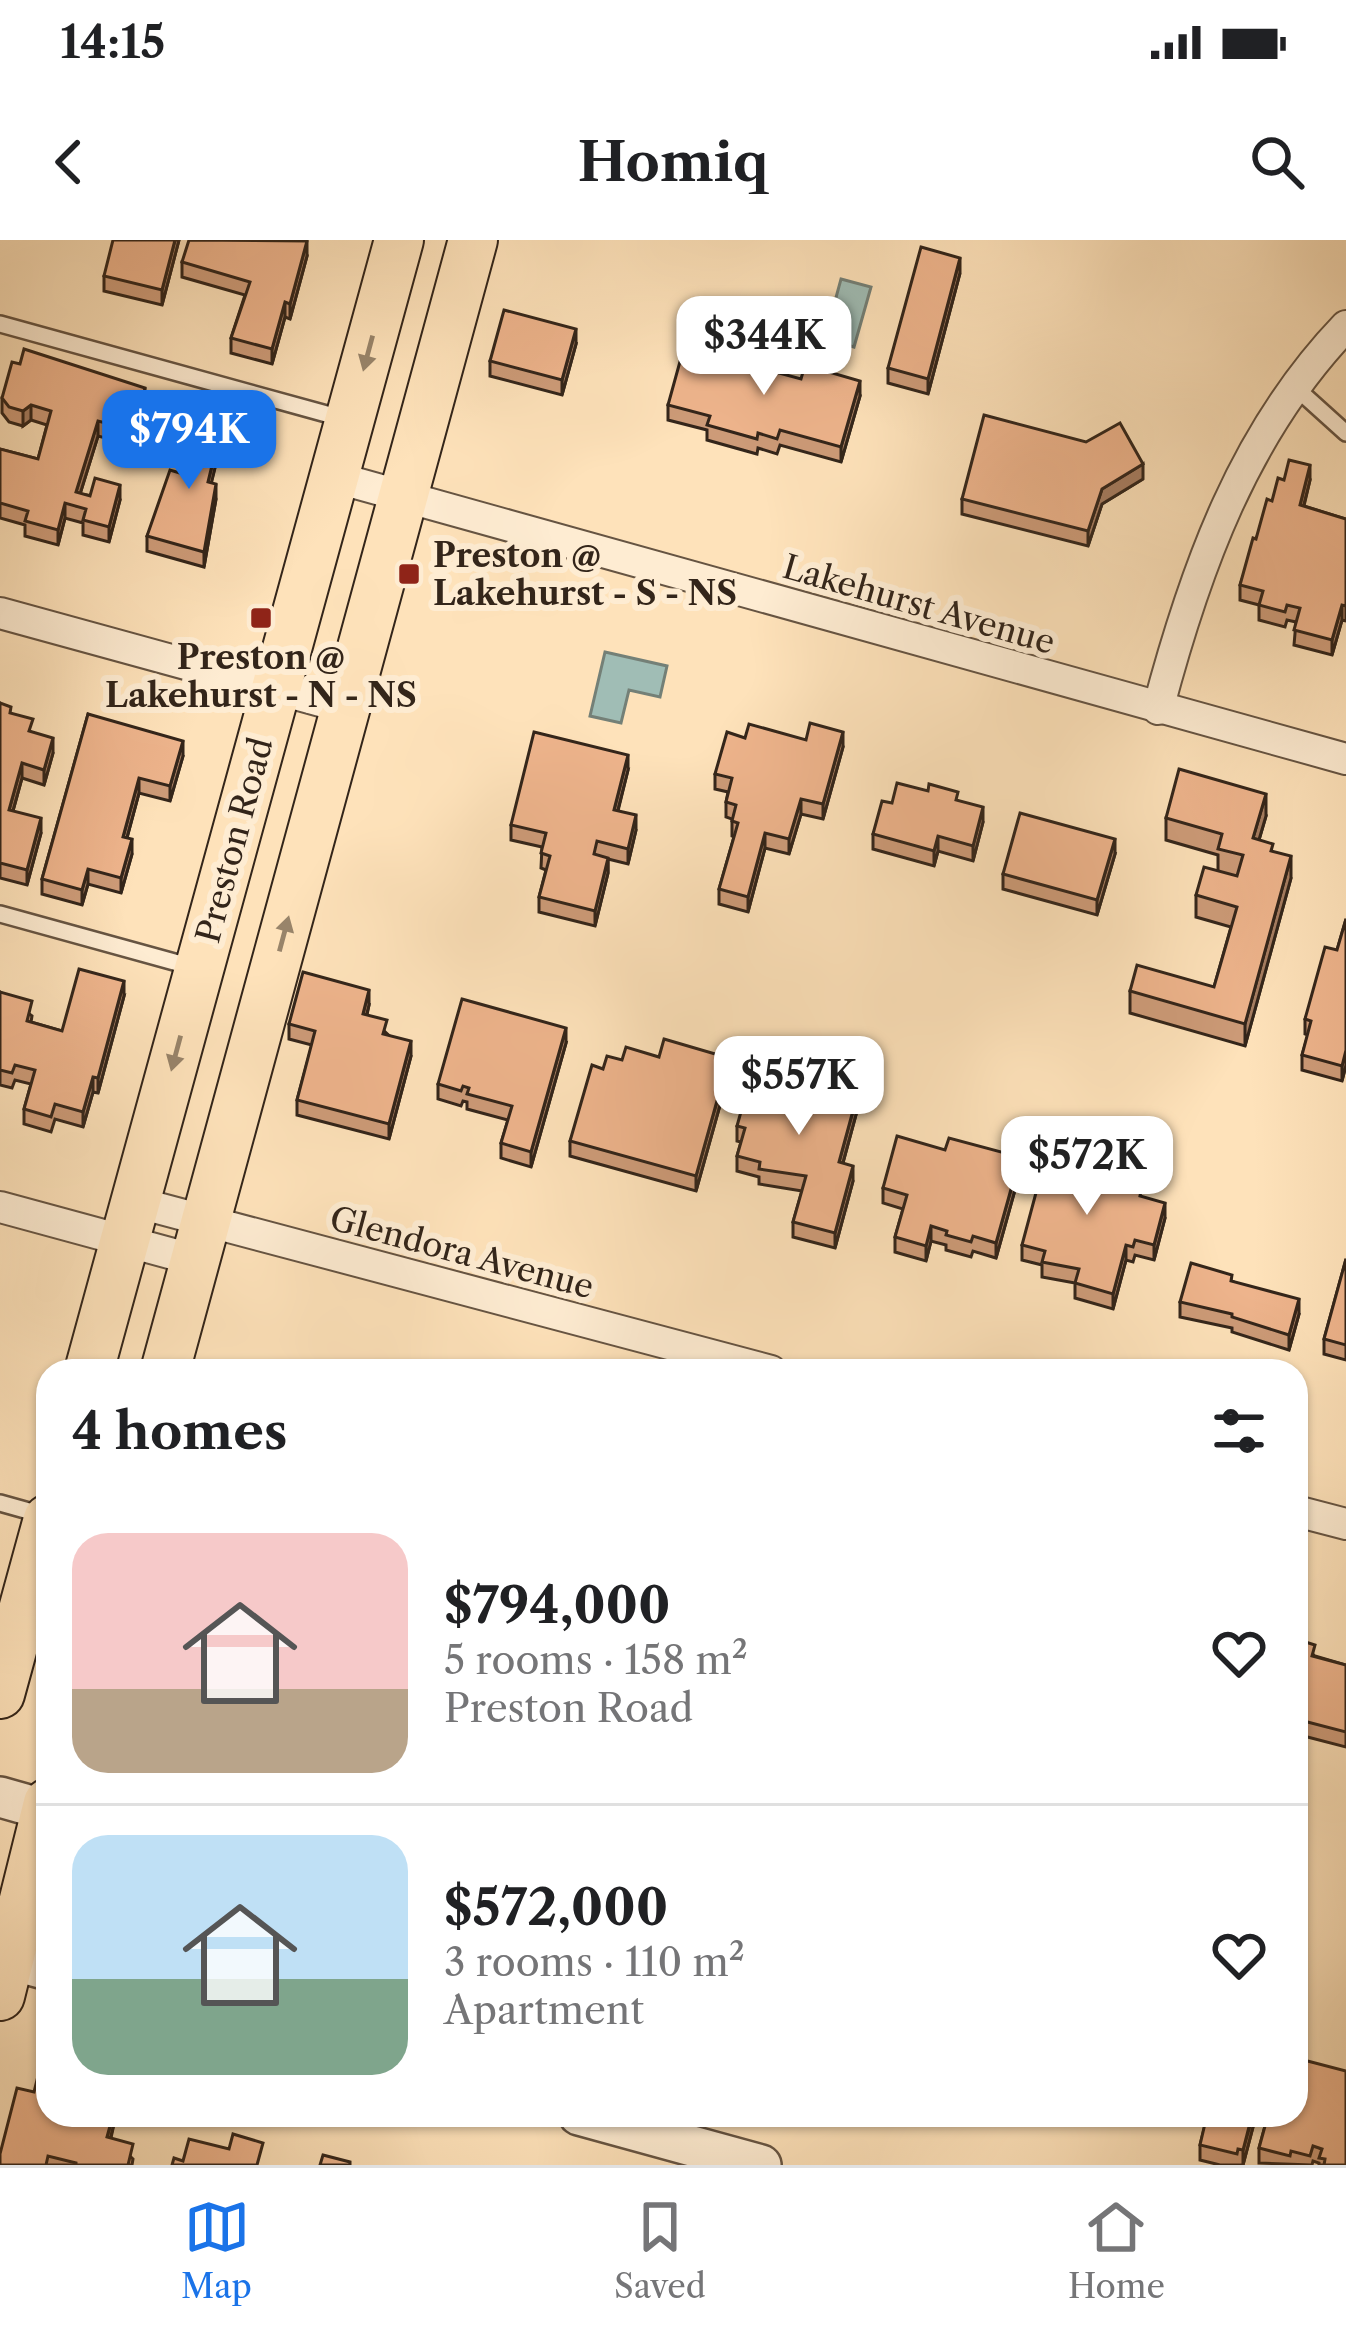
<!DOCTYPE html>
<meta charset="utf-8">
<style>
:root{--surface:#fff;--page:#f2f2f2;--text:#202124;--muted:#757577;--line:#e0e0e0;--accent:#1a73e8}
body{margin:0;font-family:"Libre Caslon Text",serif;background:var(--page);color:var(--text);height:100vh;display:flex;flex-direction:column;font-size:45px;white-space:nowrap}
*{box-sizing:border-box;margin:0}
p{font-size:39px;color:var(--muted)}
.icon{flex:none;width:66px;height:66px;fill:none;stroke:currentColor;stroke-width:2;stroke-linecap:round;stroke-linejoin:round}
.map{position:relative;flex:1;overflow:hidden}
.panel{position:absolute;left:36px;top:1119px;width:1272px;height:768px;display:flex;flex-direction:column;background:var(--surface);border-radius:36px;box-shadow:0 3px 9px #0004}
.panel>*{flex:none}
.price{position:absolute;translate:-50% -102px;padding:0 27px;border-radius:24px;background:#fff;color:#222;font-size:39px;line-height:78px;filter:drop-shadow(0 3px 6px #0008)}
.price::after{content:'';position:absolute;left:50%;top:72px;width:36px;height:27px;margin-left:-18px;background:inherit;clip-path:polygon(0 0,100% 0,50% 100%)}
.price.active{background:var(--accent);color:#fff}
ul{padding:0;list-style:none}
li{display:flex;align-items:center;gap:36px;height:300px;padding:0 36px}
li+li{border-top:3px solid var(--line)}
li span{display:grid;place-items:center;flex:none;width:336px;height:240px;border-radius:36px;color:#555}
li>.icon{margin-inline-start:auto}
span .icon{width:144px;height:144px;fill:#fffc;stroke-width:1}
li b{font-size:51px}
h2{display:flex;justify-content:space-between;align-items:center;height:144px;padding:0 36px;font-size:51px}
.status{display:flex;justify-content:space-between;align-items:center;height:84px;padding:0 60px;background:var(--surface);direction:ltr}
.status svg{height:33px;fill:currentColor}
header{display:flex;justify-content:space-between;align-items:center;height:156px;padding:0 36px;background:var(--surface);font-size:54px;font-weight:800}
.tab-bar{display:flex;justify-content:space-around;align-items:center;height:168px;border-top:3px solid var(--line);background:var(--surface);font-size:33px;color:var(--muted)}
.tab-bar a{display:grid;justify-items:center;gap:6px}
.tab-bar .active{color:var(--accent)}
.map>svg:first-child{display:block}
.water{fill:#a0bdb5;stroke:#748077;stroke-width:3}
.lines{fill:none;stroke-linecap:round;stroke-linejoin:round}
.service-casing{stroke:#665442;stroke-width:20}
.minor-casing{stroke:#665442;stroke-width:34}
.tertiary-casing{stroke:#665442;stroke-width:44}
.primary-casing{stroke:#33251a;stroke-width:52}
.service{stroke:#feecd2;stroke-width:15}
.minor{stroke:#feecd2;stroke-width:30}
.tertiary{stroke:#feecd2;stroke-width:39}
.primary{stroke:#fee2ba;stroke-width:48}
.wall{fill:#cd9b78;stroke:#33251a;stroke-width:3}
.shaded-wall{fill:#a77e62;stroke:#33251a;stroke-width:3}
.building{fill:#eeb48c;stroke:#33251a;stroke-width:3}
.oneway{fill:#98846a}
.poi-dot{fill:#8f2418;stroke:#feecd2;stroke-width:4.5}
.labels{text-anchor:middle;stroke-width:12;stroke-linejoin:round;paint-order:stroke}
.poi-label{font-size:33px;font-weight:bold;fill:#33251a;stroke:#feecd2;text-anchor:start}
.street-label{font-size:33px;fill:#33251a;stroke:#feecd2}
</style>
<div class="status"><b>14:15</b><svg viewBox="0 0 49 12"><path d="M0 12V9h3v3zM5 12V6h3v6zM10 12V3h3v9zM15 12V0h3v12zM26 1h20v11H26zM47 4h2v5h-2z"/></svg></div>
<header><svg class="icon" aria-label="back" viewBox="0 0 24 24"><path d="M15 5l-7 7 7 7"/></svg>Homiq<svg class="icon" aria-label="search" viewBox="0 0 24 24"><circle cx="10" cy="10" r="6"/><path d="M15 15l6 6"/></svg></header>
<div class="map">
<svg width="1346" height="1925" viewBox="0 0 1346 1925">
<rect width="100%" height="100%" fill="#fee2ba"/>
<filter id="stains"><feTurbulence type="fractalNoise" baseFrequency=".00167" numOctaves="4"/><feColorMatrix values="0 0 0 0 .2 0 0 0 0 .09 0 0 0 0 .02 0 0 0 .5 -.17"/></filter>
<radialGradient id="worn" r=".72"><stop offset=".6" stop-color="#630" stop-opacity="0"/><stop offset="1" stop-color="#630" stop-opacity=".3"/></radialGradient>
<g class="water">
<path d="M841,39L871,47L854,107L825,98Z"/>
<path d="M605,412L667,426L660,457L629,450L621,483L590,476Z"/>
</g>
<g class="lines">
<defs>
<g id="service">
<path d="M0,84L341,178"/>
<path d="M1295,147L1346,193"/>
<path d="M0,674L196,728"/>
<path d="M0,1263L43,1275"/>
</g>
<g id="minor">
<path d="M334,237L1346,519"/>
<path d="M0,373L346,468"/>
<path d="M1158,469C1195,329 1244,192 1346,86"/>
<path d="M135,962L771,1131"/>
<path d="M0,967L195,1020"/>
<path d="M1296,1271L1346,1284"/>
</g>
<g id="tertiary">
<path d="M0,1557L46,1570"/>
<path d="M0,1717L48,1730"/>
<path d="M579,1875L761,1925"/>
</g>
<g id="primary">
<path d="M89,1131L399,0"/>
<path d="M165,1131L473,0"/>
<path d="M0,1454L48,1279"/>
<path d="M0,1756L48,1563"/>
</g>
</defs>
<use href="#service" class="service-casing"/>
<use href="#minor" class="minor-casing"/>
<use href="#tertiary" class="tertiary-casing"/>
<use href="#primary" class="primary-casing"/>
<use href="#service" class="service"/>
<use href="#minor" class="minor"/>
<use href="#tertiary" class="tertiary"/>
<use href="#primary" class="primary"/>
</g>
<g class="wall">
<path d="M179,0L162,65L104,51V36Z"/>
<path d="M307,16L290,79L285,77L272,124L231,113V98L245,55L182,37V22Z"/>
<path d="M960,33L928,154L888,143V128Z"/>
<path d="M576,104L562,155L490,136V121Z"/>
<path d="M860,156L841,222L780,205L777,214L758,208L757,214L707,200V190L668,180V165Z"/>
<path d="M2,158L145,163L133,205L98,196L80,254L120,260L109,302L83,295V283L65,278L58,305L25,296V285L0,278V209L38,219L47,185L31,180L23,186L9,182L2,173Z"/>
<path d="M222,199L211,243L216,259L204,327L147,311V296L180,233Z"/>
<path d="M1143,239L1102,264L1088,306L962,274V259Z"/>
<path d="M1284,240H1310L1304,266L1346,279V381L1342,380L1332,415L1294,405L1296,382L1287,380L1285,387L1259,380V365L1240,360V345L1256,299L1272,261Z"/>
<path d="M0,463L53,513L44,545L22,538L13,571L41,593L27,645L0,638Z"/>
<path d="M88,474L183,516L170,561L139,553L127,598L132,614L121,653L88,644L82,665L42,654V639Z"/>
<path d="M745,498L806,500L843,507L823,579L801,574L789,614L765,608L748,672L719,664V649L734,597L732,596V579L726,577V562L728,552L715,549V534Z"/>
<path d="M628,530L618,571L636,590L628,624L608,619V633L595,686L539,672V657L546,630L541,628L542,607L511,600V585Z"/>
<path d="M958,561L983,582L973,621L938,611L934,626L873,609V594L892,563Z"/>
<path d="M1266,576L1259,600L1273,612L1291,638L1245,806L1130,773V751L1214,747L1231,687L1196,677V655L1218,631V615L1166,600V578Z"/>
<path d="M1115,614L1097,675L1003,649V634Z"/>
<path d="M1346,679V825L1342,841L1302,830V815L1308,795L1305,794V779L1337,710Z"/>
<path d="M0,752L32,776L31,782L62,791L124,756L98,853L93,852L83,887L55,879L51,892L24,884V869L31,844L15,840L12,848L0,845Z"/>
<path d="M369,765L367,775L411,816L389,899L297,875V860L312,805L289,799V784Z"/>
<path d="M566,803L531,927L501,918V903L508,880L467,869V862L463,861L461,866L438,859V844Z"/>
<path d="M659,817L729,833L696,951L570,916V901L603,829L622,820Z"/>
<path d="M793,839L857,871L843,923L853,941L835,1008L793,997V982L802,951L759,944V937L737,931V916L741,902L737,901V886Z"/>
<path d="M1083,916L1078,937L1142,957L1165,978L1154,1020L1135,1015L1133,1022L1126,1020L1113,1069L1075,1058V1043L1042,1037V1025L1022,1020V1005Z"/>
<path d="M1020,932L996,1018L973,1011L971,1017L946,1010V1005L931,1001L926,1021L895,1012V997L903,969L883,963V948Z"/>
<path d="M1346,1019V1120L1324,1114V1099Z"/>
<path d="M1232,1041L1299,1074L1289,1110L1232,1092V1088L1180,1077V1062Z"/>
<path d="M1296,1399L1315,1416L1346,1425V1507L1296,1494Z"/>
<path d="M48,1875H116L111,1898L133,1919L132,1925H0Z"/>
<path d="M1201,1875H1253V1887L1243,1925H1220L1200,1920V1905L1207,1877Z"/>
<path d="M1268,1875L1346,1925H1319V1923L1313,1921L1312,1925L1259,1923V1908Z"/>
</g>
<g class="shaded-wall">
<path d="M175,0H179L162,65V50Z"/>
<path d="M307,1V16L290,79V64Z"/>
<path d="M960,18V33L928,154V139Z"/>
<path d="M285,62V77L272,124V109Z"/>
<path d="M576,89V104L562,155V140Z"/>
<path d="M860,141V156L841,222V207Z"/>
<path d="M145,148V163L133,205V190Z"/>
<path d="M31,165V180L23,186V171Z"/>
<path d="M98,181V196L76,267V252Z"/>
<path d="M222,184V199L208,257V242Z"/>
<path d="M1143,224V239L1102,264L1088,306V291L1102,249Z"/>
<path d="M1310,225V240L1300,280V265Z"/>
<path d="M216,244V259L204,327V312Z"/>
<path d="M120,245V260L109,302V287Z"/>
<path d="M65,263V278L58,305V290Z"/>
<path d="M1342,365V380L1332,415V400Z"/>
<path d="M843,492V507L823,579V564Z"/>
<path d="M53,498V513L44,545V530Z"/>
<path d="M183,501V516L170,561V546Z"/>
<path d="M628,515V530L614,585V570Z"/>
<path d="M22,523V538L9,585V570Z"/>
<path d="M139,538V553L123,612V597Z"/>
<path d="M1266,554V576L1253,620V598Z"/>
<path d="M801,559V574L789,614V599Z"/>
<path d="M983,567V582L973,621V606Z"/>
<path d="M636,575V590L628,624V609Z"/>
<path d="M41,578V593L27,645V630Z"/>
<path d="M765,593V608L748,672V657Z"/>
<path d="M938,596V611L934,626V611Z"/>
<path d="M132,599V614L121,653V638Z"/>
<path d="M1115,599V614L1097,675V660Z"/>
<path d="M1291,616V638L1245,806V784Z"/>
<path d="M608,618V633L595,686V671Z"/>
<path d="M88,629V644L82,665V650Z"/>
<path d="M124,741V756L98,853V838Z"/>
<path d="M369,750V765L363,789V774Z"/>
<path d="M566,788V803L531,927V912Z"/>
<path d="M411,801V816L389,899V884Z"/>
<path d="M1346,810V825L1342,841V826Z"/>
<path d="M729,818V833L696,951V936Z"/>
<path d="M93,837V852L83,887V872Z"/>
<path d="M857,856V871L839,937V922Z"/>
<path d="M1083,901V916L1074,951V936Z"/>
<path d="M1020,917V932L996,1018V1003Z"/>
<path d="M853,926V941L835,1008V993Z"/>
<path d="M1165,963V978L1154,1020V1005Z"/>
<path d="M931,986V1001L926,1021V1006Z"/>
<path d="M1126,1005V1020L1113,1069V1054Z"/>
<path d="M1299,1059V1074L1289,1110V1095Z"/>
<path d="M113,1875H116L107,1912V1897Z"/>
<path d="M1253,1875V1887L1243,1925V1910Z"/>
</g>
<g class="building">
<path d="M113,0H175L162,50L104,36Z"/>
<path d="M189,0L307,1L290,64L285,62L272,109L231,98L250,42L182,22Z"/>
<path d="M921,7L960,18L928,139L888,128Z"/>
<path d="M504,70L576,89L562,140L490,121Z"/>
<path d="M684,107L801,139L805,125L860,141L841,207L780,190L777,199L758,193L757,199L707,185L710,176L668,165Z"/>
<path d="M24,109L145,148L133,190L98,181L76,252L90,256L95,238L120,245L109,287L83,280L86,269L65,263L58,290L25,281L28,271L0,263V209L38,219L51,171L31,165L23,171L9,167L2,158L12,122L20,124Z"/>
<path d="M984,175L1086,202L1120,183L1143,224L1102,249L1088,291L962,259Z"/>
<path d="M195,176L222,184L208,242L216,244L204,312L147,296L170,230L180,233Z"/>
<path d="M1289,220L1310,225L1300,265L1346,279V366L1342,365L1332,400L1294,390L1300,368L1287,365L1285,372L1259,365L1263,351L1240,345L1253,298L1256,299L1267,259L1272,261L1278,238L1284,240Z"/>
<path d="M0,463L11,467L10,473L33,479L29,491L53,498L44,530L22,523L9,570L41,578L27,630L0,623Z"/>
<path d="M88,474L183,501L170,546L139,538L123,597L132,599L121,638L88,629L82,650L42,639Z"/>
<path d="M810,483L843,492L823,564L801,559L789,599L765,593L748,657L719,649L738,583L732,581L736,565L726,562L732,538L715,534L727,492L745,498L749,484L806,500Z"/>
<path d="M534,492L628,515L614,570L636,575L628,609L597,601L594,614L608,618L595,671L539,657L550,616L541,613L546,593L511,585Z"/>
<path d="M1179,529L1266,554L1253,598L1273,604L1271,611L1291,616L1245,784L1130,751L1137,725L1214,747L1237,667L1196,655L1204,627L1237,636L1243,615L1218,609L1222,594L1166,578Z"/>
<path d="M897,543L928,551L929,544L958,552L956,560L983,567L973,606L938,596L934,611L873,594L882,561L892,563Z"/>
<path d="M1020,573L1115,599L1097,660L1003,634Z"/>
<path d="M1346,679V810L1342,826L1302,815L1311,781L1305,779L1325,707L1337,710Z"/>
<path d="M79,729L124,741L98,838L93,837L83,872L55,864L51,877L24,869L35,830L15,825L12,833L0,830V752L32,761L27,781L62,791Z"/>
<path d="M303,732L369,750L363,774L387,780L383,794L411,801L389,884L297,860L315,791L289,784Z"/>
<path d="M462,759L566,788L531,912L501,903L512,866L467,854L469,848L463,846L461,851L438,844Z"/>
<path d="M664,799L729,818L696,936L570,901L592,825L603,829L607,816L622,820L626,807L659,817Z"/>
<path d="M756,818L793,828L790,838L857,856L839,922L853,926L835,993L793,982L806,936L759,929L760,922L737,916L745,888L737,886Z"/>
<path d="M1052,893L1083,901L1074,936L1106,944L1109,937L1142,946L1140,956L1165,963L1154,1005L1135,1000L1133,1007L1126,1005L1113,1054L1075,1043L1079,1029L1042,1022L1045,1011L1022,1005Z"/>
<path d="M897,896L945,910L949,898L1020,917L996,1003L973,996L971,1002L946,995L947,991L931,986L926,1006L895,997L907,955L883,948Z"/>
<path d="M1346,1019V1105L1324,1099Z"/>
<path d="M1191,1023L1232,1035L1231,1041L1299,1059L1289,1095L1232,1077V1074L1180,1062Z"/>
<path d="M213,1124L237,1131H211Z"/>
<path d="M1296,1399L1315,1405L1312,1416L1346,1425V1492L1296,1479Z"/>
<path d="M1296,1818L1346,1831V1925H1324L1325,1919L1319,1918L1322,1909L1313,1906L1310,1916L1291,1911L1290,1916L1259,1908L1268,1875H1296Z"/>
<path d="M37,1840L48,1844V1875H113L107,1897L133,1904L128,1925H76V1923L48,1916L46,1925H0V1914L17,1848L34,1852Z"/>
<path d="M1207,1875H1252L1243,1910L1238,1909L1237,1914L1200,1905Z"/>
<path d="M233,1894L263,1903L257,1925H172L174,1918L183,1921L189,1899L229,1909Z"/>
<path d="M323,1915L350,1922V1925H320Z"/>
</g>
<defs><path id="oneway-solid" d="M-6-.8H1V-3.2L6.5 0L1 3.2V.8H-6Z" transform="scale(3)"/></defs>
<g class="oneway">
<use href="#oneway-solid" transform="translate(368 113) rotate(105)"/>
<use href="#oneway-solid" transform="translate(284 694) rotate(-75)"/>
<use href="#oneway-solid" transform="translate(176 813) rotate(105)"/>
</g>
<g class="poi-dot">
<rect x="397" y="322" width="24" height="24" rx="6"/>
<rect x="249" y="366" width="24" height="24" rx="6"/>
</g>
<g class="labels">
<g class="poi-label">
<text x="433" y="327">Preston @<tspan x="433" dy="38">Lakehurst - S - NS</tspan></text>
<text x="261" y="429" text-anchor="middle">Preston @<tspan x="261" dy="38">Lakehurst - N - NS</tspan></text>
</g>
<g class="street-label">
<text transform="translate(919 364) rotate(16)" y="12">Lakehurst Avenue</text>
<text transform="translate(234 600) rotate(-75)" y="12">Preston Road</text>
<text transform="translate(462 1012) rotate(15)" y="12">Glendora Avenue</text>
</g>
</g>
<rect width="100%" height="100%" filter="url(#stains)"/>
<rect width="100%" height="100%" fill="url(#worn)"/>
</svg>
<b class="price" style="left:764px;top:158px">$344K</b>
<b class="price active" style="left:189px;top:252px">$794K</b>
<b class="price" style="left:799px;top:898px">$557K</b>
<b class="price" style="left:1087px;top:978px">$572K</b>
<section class="panel">
<h2>4 homes<svg class="icon" aria-label="filters" viewBox="0 0 24 24"><path d="M4 7h16M4 17h16"/><circle cx="9" cy="7" r="2"/><circle cx="15" cy="17" r="2"/></svg></h2>
<ul>
<li><span style="background:linear-gradient(#f6c9c9 65%,#b9a48a 0)"><svg class="icon" aria-label="home" viewBox="0 0 24 24"><path d="M3 11l9-7 9 7M6 9v11h12V9"/></svg></span><div><b>$794,000</b><p>5 rooms · 158 m²</p><p>Preston Road</p></div><svg class="icon" aria-label="heart" viewBox="0 0 24 24"><path d="M12 20l-8-8c-3-5 5-10 8-4 3-6 11-1 8 4z"/></svg></li>
<li><span style="background:linear-gradient(#bfe0f5 60%,#7fa58c 0)"><svg class="icon" aria-label="home" viewBox="0 0 24 24"><path d="M3 11l9-7 9 7M6 9v11h12V9"/></svg></span><div><b>$572,000</b><p>3 rooms · 110 m²</p><p>Apartment</p></div><svg class="icon" aria-label="heart" viewBox="0 0 24 24"><path d="M12 20l-8-8c-3-5 5-10 8-4 3-6 11-1 8 4z"/></svg></li>
</ul>
</section>
</div>
<nav class="tab-bar">
<a class="active"><svg class="icon" aria-label="map" viewBox="0 0 24 24"><path d="M3 6l6-2 6 2 6-2v14l-6 2-6-2-6 2zM9 4v14M15 6v14"/></svg>Map</a>
<a><svg class="icon" aria-label="saved" viewBox="0 0 24 24"><path d="M7 4h10v16l-5-4-5 4z"/></svg>Saved</a>
<a><svg class="icon" aria-label="home" viewBox="0 0 24 24"><path d="M3 11l9-7 9 7M6 9v11h12V9"/></svg>Home</a>
</nav>
